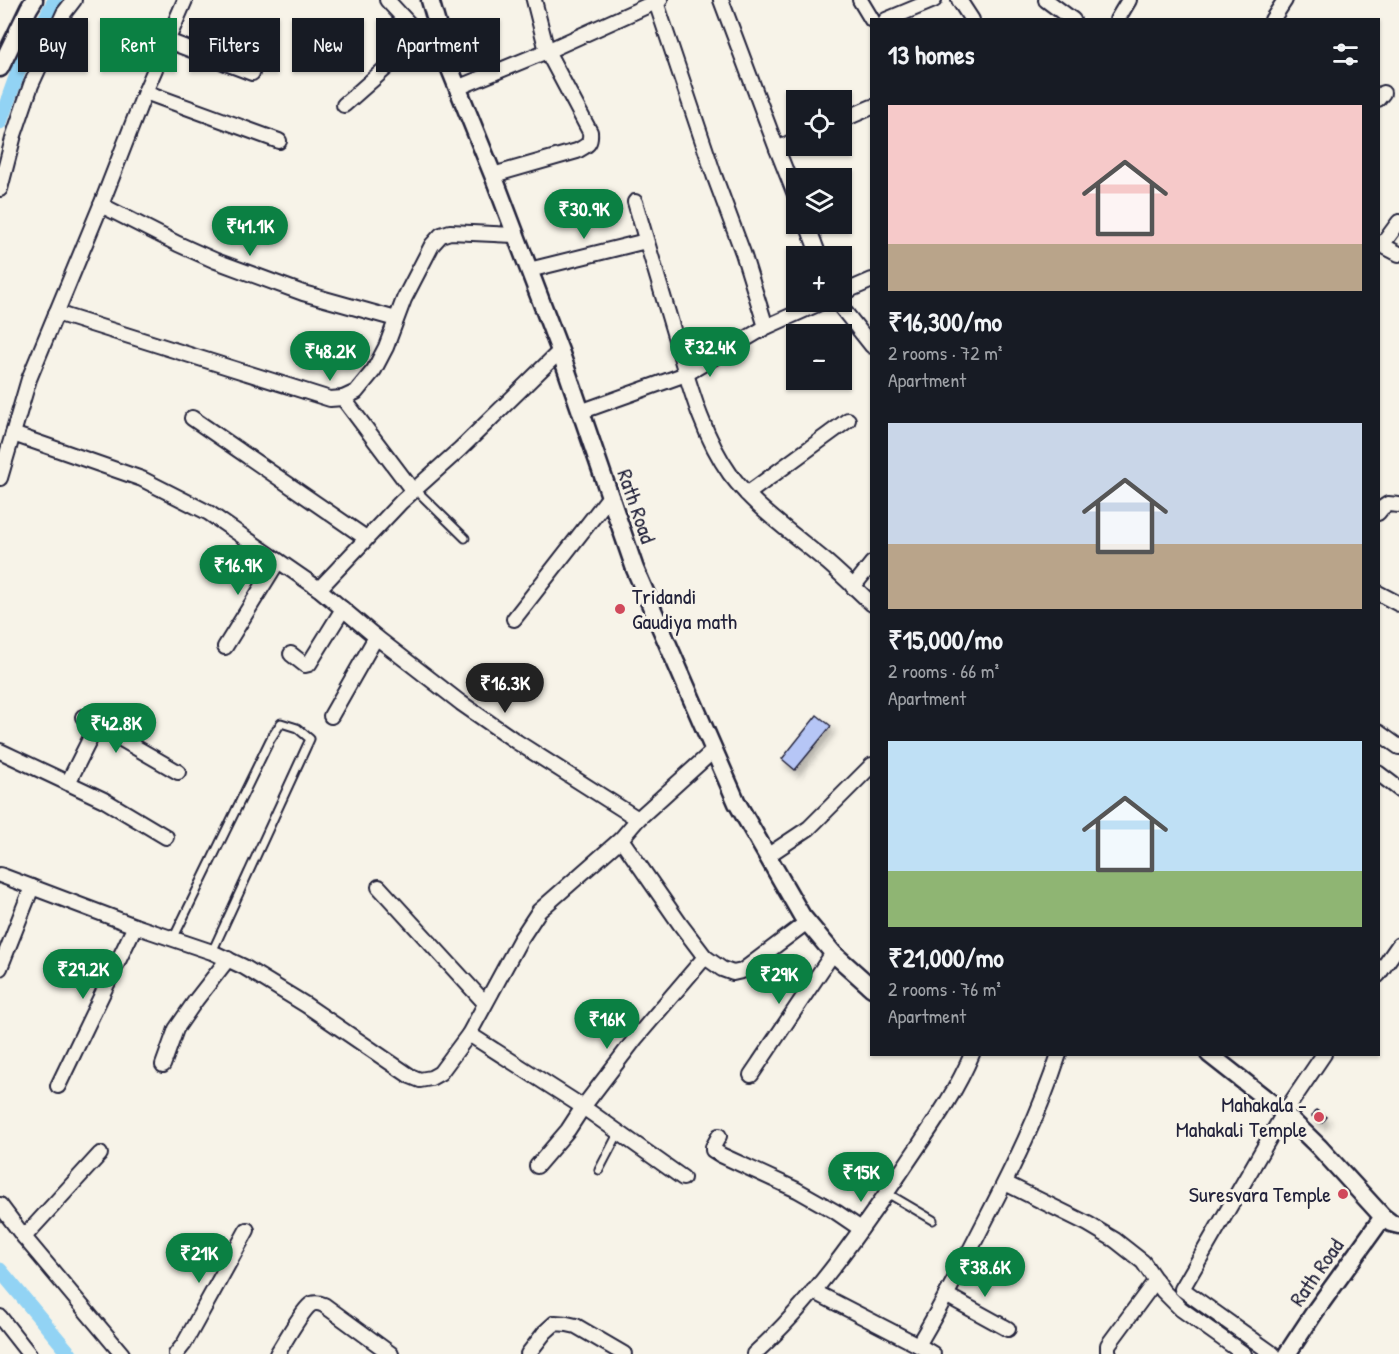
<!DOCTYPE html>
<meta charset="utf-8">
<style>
:root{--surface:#171b24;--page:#20242c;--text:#f1f3f6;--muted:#9ea1a6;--accent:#0b8043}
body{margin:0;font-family:"Patrick Hand",sans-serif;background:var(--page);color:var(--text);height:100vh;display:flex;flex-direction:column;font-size:22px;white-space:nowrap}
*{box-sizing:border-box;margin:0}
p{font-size:20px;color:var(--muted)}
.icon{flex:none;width:33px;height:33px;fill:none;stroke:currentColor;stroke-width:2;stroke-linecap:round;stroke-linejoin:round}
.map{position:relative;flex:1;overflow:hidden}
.details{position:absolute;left:870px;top:18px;width:510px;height:1038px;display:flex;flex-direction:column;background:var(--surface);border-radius:0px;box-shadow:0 2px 4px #0004}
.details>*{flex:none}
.guide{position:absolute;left:18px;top:18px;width:570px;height:54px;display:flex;gap:12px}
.tools{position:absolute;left:786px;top:90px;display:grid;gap:12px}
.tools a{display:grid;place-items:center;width:66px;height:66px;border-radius:0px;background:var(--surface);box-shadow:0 2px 4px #0004;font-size:30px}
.price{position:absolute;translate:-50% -51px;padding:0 14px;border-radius:21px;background:var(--accent);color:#fff;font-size:20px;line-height:39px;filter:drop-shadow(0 2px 3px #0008)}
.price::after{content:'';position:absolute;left:50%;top:36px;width:18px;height:14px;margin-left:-9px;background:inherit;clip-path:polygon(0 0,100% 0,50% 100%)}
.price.on{background:#222;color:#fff}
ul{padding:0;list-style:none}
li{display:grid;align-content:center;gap:12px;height:318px;padding:0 18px}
li span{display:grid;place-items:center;height:186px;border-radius:0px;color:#555}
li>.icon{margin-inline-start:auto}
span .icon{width:108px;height:108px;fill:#fffc;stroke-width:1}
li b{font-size:26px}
h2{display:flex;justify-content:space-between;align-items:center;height:72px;padding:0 18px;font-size:26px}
.chip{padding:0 21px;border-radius:0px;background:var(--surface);box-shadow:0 2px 4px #0004;font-size:21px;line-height:54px}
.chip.on{background:var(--accent);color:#fff}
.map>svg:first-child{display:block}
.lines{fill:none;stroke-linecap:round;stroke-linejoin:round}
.canal{stroke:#92d3f4;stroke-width:15}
.building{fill:#b6c6f6;stroke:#22223b;stroke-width:1.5;filter:url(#shadow)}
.service-casing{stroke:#22223b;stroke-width:11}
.minor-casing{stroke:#22223b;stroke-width:18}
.tertiary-casing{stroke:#22223b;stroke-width:21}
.service{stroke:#f7f3e8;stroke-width:7}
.minor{stroke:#f7f3e8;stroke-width:14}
.tertiary{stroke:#f7f3e8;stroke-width:16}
.poi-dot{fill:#d1495b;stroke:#f7f3e8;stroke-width:2}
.labels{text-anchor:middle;stroke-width:6;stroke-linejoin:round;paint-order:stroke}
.street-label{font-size:22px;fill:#22223b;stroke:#f7f3e8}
.poi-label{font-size:22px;fill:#22223b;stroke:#f7f3e8;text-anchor:end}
</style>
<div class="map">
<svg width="1399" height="1354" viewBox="0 0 1399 1354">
<defs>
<filter id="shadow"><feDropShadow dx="3.5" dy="6" stdDeviation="3" flood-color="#0004"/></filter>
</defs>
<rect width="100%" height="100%" fill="#f7f3e8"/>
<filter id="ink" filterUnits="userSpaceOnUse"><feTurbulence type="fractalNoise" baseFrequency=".0167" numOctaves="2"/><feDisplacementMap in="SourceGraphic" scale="12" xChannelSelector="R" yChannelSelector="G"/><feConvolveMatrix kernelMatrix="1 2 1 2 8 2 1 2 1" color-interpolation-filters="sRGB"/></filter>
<g filter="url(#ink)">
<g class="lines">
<g class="canal">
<path d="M0,122L19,69L55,0"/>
<path d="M0,1270L70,1354"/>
</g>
</g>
<g class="building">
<path d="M817,715L831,726L795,770L782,759Z"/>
<path d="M1316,1110L1327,1117L1322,1123L1312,1116Z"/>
</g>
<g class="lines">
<defs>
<g id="service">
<path d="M415,489L465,538"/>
<path d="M173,939L270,740L281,723L297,728L310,739L212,952"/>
<path d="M599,1170L619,1132"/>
<path d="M887,1193L933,1220"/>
</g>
<g id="minor">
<path d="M387,0L449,67"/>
<path d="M721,0L777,149L796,197"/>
<path d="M860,0L872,20"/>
<path d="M959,0L972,20"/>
<path d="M1046,0L1073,20"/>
<path d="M656,2L714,175L743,253L766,327"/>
<path d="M886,20L934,0"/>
<path d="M1117,20L1129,0"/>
<path d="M1272,20L1285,0"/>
<path d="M168,41L252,73"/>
<path d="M457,88L547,51L660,0"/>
<path d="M145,92L279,141"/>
<path d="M1378,99L1383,93"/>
<path d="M344,105L421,37"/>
<path d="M842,120L872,107"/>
<path d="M777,149L796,140"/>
<path d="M493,175L577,151C587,145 591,145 590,132L547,51L534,0"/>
<path d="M0,189L14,135L31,85L64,13L74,0"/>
<path d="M635,202C649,249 663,296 677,343C690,387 703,436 730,474C756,509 795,535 828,563C843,576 857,590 872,604"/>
<path d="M101,205L178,244L216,261L303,293L396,319"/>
<path d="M807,224L819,256"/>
<path d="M1378,243L1399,254"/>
<path d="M1382,245L1399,222"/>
<path d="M529,270L646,241"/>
<path d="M842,293L872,280"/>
<path d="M837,302L872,346"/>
<path d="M56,313L330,399L343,398L356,392L374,370L386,347L404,299L432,245L441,235L450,232L515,235"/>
<path d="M343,398L413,491"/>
<path d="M580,412L686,374L766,327L822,302"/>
<path d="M192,418L366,538"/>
<path d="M13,434L142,479L209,513L319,589L376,637L461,703L517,742L638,819L621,839"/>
<path d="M0,478L29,379L101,205L145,92L185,0"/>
<path d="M747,494L848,420"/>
<path d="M1378,513L1382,508L1388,504L1399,505"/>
<path d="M853,587L872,563"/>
<path d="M319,589L401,502L460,449L560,351"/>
<path d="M1378,593L1399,604"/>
<path d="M514,619L610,496"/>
<path d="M225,647L278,561"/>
<path d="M291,654L305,665L309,664L343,609"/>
<path d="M331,716L376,637"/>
<path d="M83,717L97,725"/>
<path d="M1378,732L1399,747"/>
<path d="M0,751L104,800L166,837"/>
<path d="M1378,773L1399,789"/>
<path d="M68,783L97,725L178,772"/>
<path d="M638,819L714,750"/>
<path d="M767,856L809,828L872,765"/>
<path d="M0,875L135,926L212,952L244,967L306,1005L410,1076L420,1080L431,1078L440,1073L469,1034L520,940L539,911L621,839L680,924L705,957L722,969L733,973L742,971L807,922"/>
<path d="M379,887L485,1003"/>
<path d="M0,968L32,887"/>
<path d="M1378,975L1399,945"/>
<path d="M469,1034L583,1107L683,1178"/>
<path d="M163,1065L176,1029L196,1000L228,959"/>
<path d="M751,1075L833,953"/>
<path d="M58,1086L135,926"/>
<path d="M719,1136L713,1147V1150L721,1155L797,1190L836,1212L861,1229"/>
<path d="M537,1166L568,1130L583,1107L635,1039L705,957"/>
<path d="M1005,1183L1088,1224L1115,1240L1143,1262L1163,1291L1181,1309L1244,1354"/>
<path d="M0,1205L24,1237L122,1354"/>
<path d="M24,1237L100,1154"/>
<path d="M813,1291L918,1345L933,1354"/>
<path d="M946,1295L1008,1329"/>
<path d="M0,1317L29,1354"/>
<path d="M918,1345C942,1305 963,1264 984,1223C1012,1169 1040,1113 1059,1054"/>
<path d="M176,1354L184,1344L247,1230"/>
<path d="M277,1354C284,1343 301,1312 310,1305C314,1302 319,1303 324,1305L391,1354"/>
<path d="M528,1354L545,1332L555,1323L567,1324L576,1326L624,1354"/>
<path d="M754,1354C812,1302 857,1236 901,1172C926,1134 954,1097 972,1054"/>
<path d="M1109,1354L1108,1351V1345L1156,1280"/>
<path d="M1273,1354L1182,1289L1284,1113L1324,1054"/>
</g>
<g id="tertiary">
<path d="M430,0L450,69L493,175L560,351L635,569L737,803L802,916L833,953L872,988"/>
<path d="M0,68L29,8L34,0"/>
<path d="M1209,1054L1284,1113L1319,1147L1383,1217L1391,1223L1399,1225"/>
<path d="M1287,1354L1316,1310L1383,1217"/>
</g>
</defs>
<use href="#service" class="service-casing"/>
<use href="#minor" class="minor-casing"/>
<use href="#tertiary" class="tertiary-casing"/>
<use href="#service" class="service"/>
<use href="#minor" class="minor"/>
<use href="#tertiary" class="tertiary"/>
</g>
</g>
<g class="poi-dot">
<circle cx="620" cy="609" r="6"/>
<circle cx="1319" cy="1117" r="6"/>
<circle cx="1343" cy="1194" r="6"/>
</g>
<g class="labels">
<g class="street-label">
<text transform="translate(637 506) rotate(71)" y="8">Rath Road</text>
<text transform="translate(1316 1272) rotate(-55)" y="8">Rath Road</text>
</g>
<g class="poi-label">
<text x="632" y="604" text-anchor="start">Tridandi<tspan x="632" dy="25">Gaudiya math</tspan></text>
<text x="1307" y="1112">Mahakala -<tspan x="1307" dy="25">Mahakali Temple</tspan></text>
<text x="1331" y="1202">Suresvara Temple</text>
</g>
</g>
</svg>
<div class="tools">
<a><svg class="icon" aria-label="locate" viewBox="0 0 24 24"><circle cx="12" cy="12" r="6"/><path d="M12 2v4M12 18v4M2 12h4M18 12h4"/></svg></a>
<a><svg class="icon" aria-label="layers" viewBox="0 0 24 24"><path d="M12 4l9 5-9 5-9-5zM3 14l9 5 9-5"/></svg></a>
<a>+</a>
<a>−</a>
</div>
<b class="price" style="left:584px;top:240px">₹30.9K</b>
<b class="price" style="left:250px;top:257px">₹41.1K</b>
<b class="price" style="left:710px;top:378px">₹32.4K</b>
<b class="price" style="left:330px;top:382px">₹48.2K</b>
<b class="price" style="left:238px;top:596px">₹16.9K</b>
<b class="price on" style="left:505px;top:714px">₹16.3K</b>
<b class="price" style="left:116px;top:754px">₹42.8K</b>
<b class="price" style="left:83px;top:1000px">₹29.2K</b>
<b class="price" style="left:779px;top:1005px">₹29K</b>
<b class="price" style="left:607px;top:1050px">₹16K</b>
<b class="price" style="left:861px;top:1203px">₹15K</b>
<b class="price" style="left:199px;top:1284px">₹21K</b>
<b class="price" style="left:985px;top:1298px">₹38.6K</b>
<div class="guide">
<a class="chip">Buy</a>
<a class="chip on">Rent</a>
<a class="chip">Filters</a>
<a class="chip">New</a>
<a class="chip">Apartment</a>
</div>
<section class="details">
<h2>13 homes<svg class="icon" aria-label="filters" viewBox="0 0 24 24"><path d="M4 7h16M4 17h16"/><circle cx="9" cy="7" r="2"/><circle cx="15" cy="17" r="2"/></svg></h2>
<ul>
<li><span style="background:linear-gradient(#f6c9c9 75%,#b9a48a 0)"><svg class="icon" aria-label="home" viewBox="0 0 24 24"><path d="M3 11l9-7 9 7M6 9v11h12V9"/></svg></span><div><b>₹16,300/mo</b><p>2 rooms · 72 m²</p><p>Apartment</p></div></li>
<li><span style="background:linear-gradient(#c9d6e8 65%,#b9a48a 0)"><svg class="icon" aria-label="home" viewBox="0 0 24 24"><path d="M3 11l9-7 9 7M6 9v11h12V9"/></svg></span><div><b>₹15,000/mo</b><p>2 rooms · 66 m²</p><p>Apartment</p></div></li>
<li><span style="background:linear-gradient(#bfe0f5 70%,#8fb573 0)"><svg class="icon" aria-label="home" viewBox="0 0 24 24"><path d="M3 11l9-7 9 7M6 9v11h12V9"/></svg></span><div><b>₹21,000/mo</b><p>2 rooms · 76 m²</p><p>Apartment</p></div></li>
</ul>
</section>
</div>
